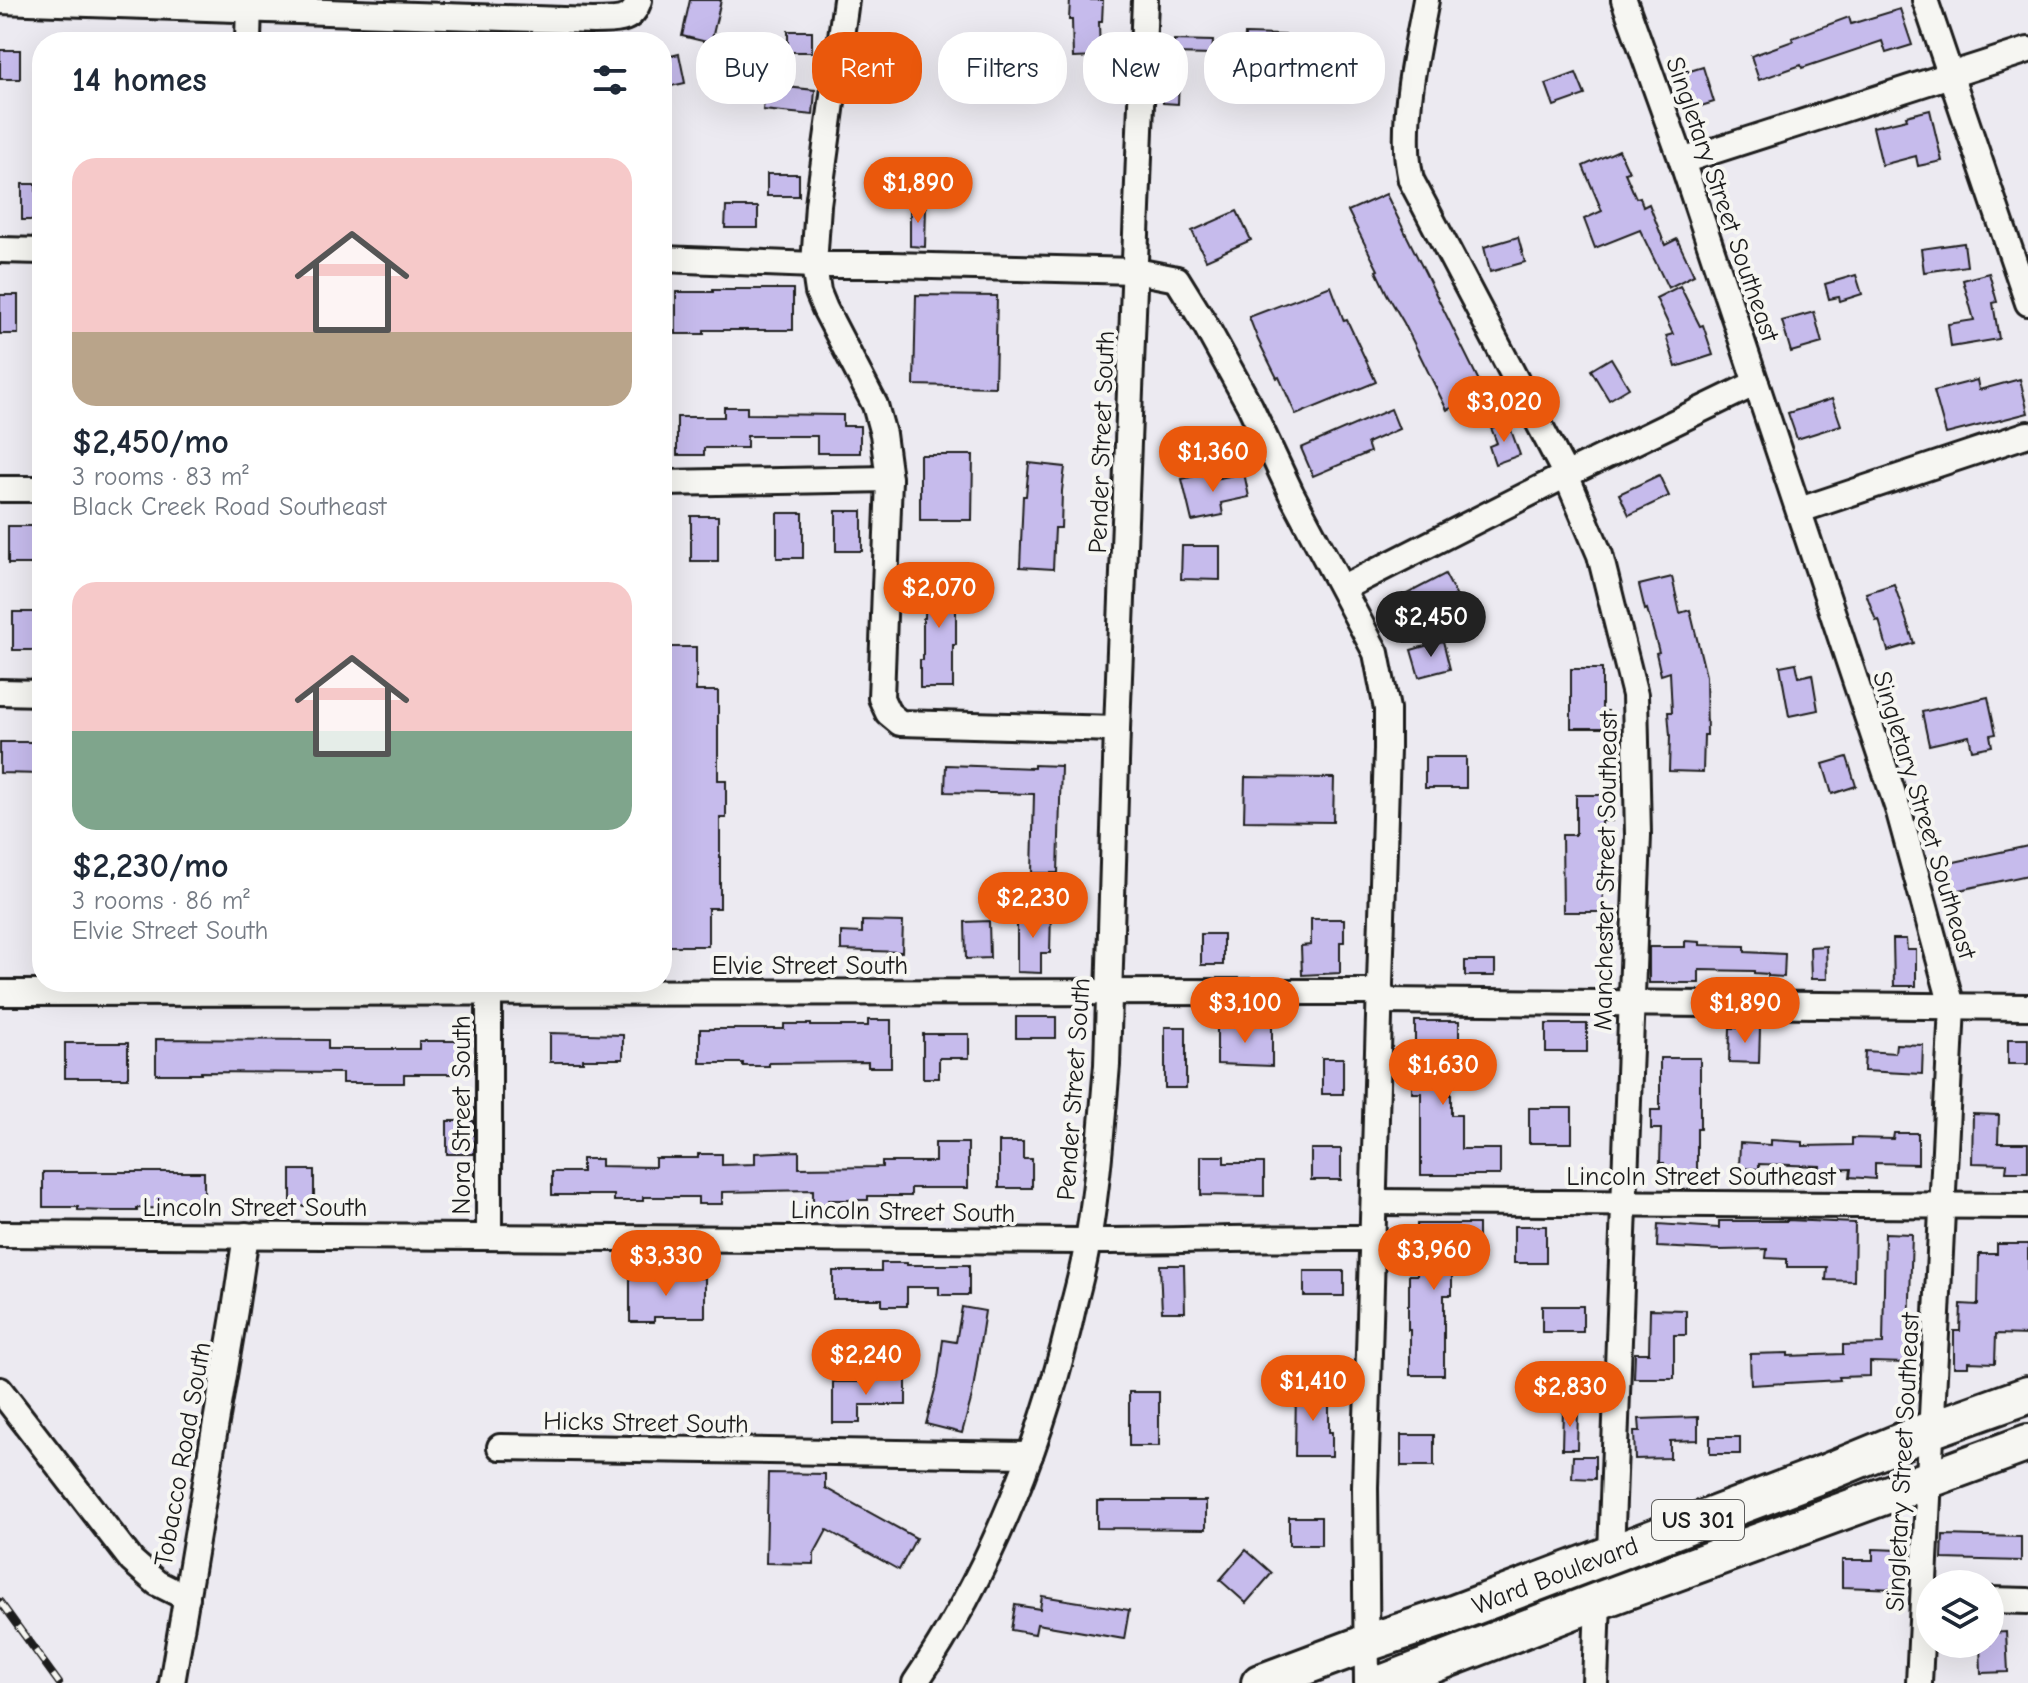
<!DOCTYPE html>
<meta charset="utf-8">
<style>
:root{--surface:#fff;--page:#f6f6f7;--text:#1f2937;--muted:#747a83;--accent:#ea580c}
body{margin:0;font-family:"Comic Neue",sans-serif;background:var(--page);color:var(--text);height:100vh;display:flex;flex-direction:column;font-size:30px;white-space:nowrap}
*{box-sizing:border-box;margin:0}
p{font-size:26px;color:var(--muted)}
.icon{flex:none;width:44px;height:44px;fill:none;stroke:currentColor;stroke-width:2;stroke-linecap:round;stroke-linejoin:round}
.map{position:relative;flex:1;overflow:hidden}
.side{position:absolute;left:32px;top:32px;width:640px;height:960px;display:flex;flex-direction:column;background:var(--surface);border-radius:32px;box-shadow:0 8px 32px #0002}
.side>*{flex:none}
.banner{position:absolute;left:696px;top:32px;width:760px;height:72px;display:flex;gap:16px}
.buttons{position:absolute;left:1916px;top:1570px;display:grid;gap:16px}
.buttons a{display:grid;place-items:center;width:88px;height:88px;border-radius:50%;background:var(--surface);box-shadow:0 8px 32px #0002;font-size:40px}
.price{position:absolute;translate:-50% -68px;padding:0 18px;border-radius:28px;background:var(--accent);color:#fff;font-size:26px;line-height:52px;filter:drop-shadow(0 2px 4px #0008)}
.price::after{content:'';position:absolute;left:50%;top:48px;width:24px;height:18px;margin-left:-12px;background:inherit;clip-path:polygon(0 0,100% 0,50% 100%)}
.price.current{background:#222;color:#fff}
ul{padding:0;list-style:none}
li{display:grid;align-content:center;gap:16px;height:424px;padding:0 40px}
li span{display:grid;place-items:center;height:248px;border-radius:24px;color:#555}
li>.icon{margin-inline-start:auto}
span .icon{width:144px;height:144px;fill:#fffc;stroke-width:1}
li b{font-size:34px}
h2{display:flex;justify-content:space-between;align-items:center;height:96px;padding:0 40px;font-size:34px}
.chip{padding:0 28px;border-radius:32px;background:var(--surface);box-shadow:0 8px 32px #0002;font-size:28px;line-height:72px}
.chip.current{background:var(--accent);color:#fff}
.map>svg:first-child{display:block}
.building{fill:#c6bbec;stroke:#1c1c1c;stroke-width:2}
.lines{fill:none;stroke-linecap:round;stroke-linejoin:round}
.minor-casing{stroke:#1c1c1c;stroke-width:30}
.highway-casing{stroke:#1c1c1c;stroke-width:42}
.minor{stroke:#f6f6f2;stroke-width:24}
.highway{stroke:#f6f6f2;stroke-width:36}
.rail-casing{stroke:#1c1c1c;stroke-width:8}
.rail{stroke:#f6f6f2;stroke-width:5;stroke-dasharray:15;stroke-linecap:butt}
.labels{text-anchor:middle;stroke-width:8;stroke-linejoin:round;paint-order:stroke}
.shield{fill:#f6f6f2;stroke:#5d5d5c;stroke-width:2}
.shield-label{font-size:24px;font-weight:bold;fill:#1c1c1c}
.street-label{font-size:26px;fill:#1c1c1c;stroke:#f6f6f2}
</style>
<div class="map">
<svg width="2028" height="1683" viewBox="0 0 2028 1683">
<rect width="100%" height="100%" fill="#eceaf1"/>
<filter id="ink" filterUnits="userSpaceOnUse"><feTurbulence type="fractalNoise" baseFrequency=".0125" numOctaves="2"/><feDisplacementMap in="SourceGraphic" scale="16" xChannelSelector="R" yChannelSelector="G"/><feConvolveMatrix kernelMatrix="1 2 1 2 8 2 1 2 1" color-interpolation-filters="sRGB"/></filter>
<g filter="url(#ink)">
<g class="building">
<path d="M690,0H721L711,43L682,36Z"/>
<path d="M1070,0H1103L1102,22H1099L1100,57L1073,58L1072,20H1069Z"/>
<path d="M1900,9L1912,45L1886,53L1882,41L1802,68L1801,65L1759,80L1751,56L1793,41L1792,38L1849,17L1851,24Z"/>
<rect x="788" y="31" width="24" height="21"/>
<path d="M1245,34L1285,35V60L1244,58Z"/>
<path d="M1174,40L1213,41L1212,55L1173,54Z"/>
<rect x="0" y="50" width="20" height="29"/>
<path d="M679,54L685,83L662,88V58Z"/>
<path d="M1703,67L1714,102L1691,109L1680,74Z"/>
<path d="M1576,73L1585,95L1554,106L1546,84Z"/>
<path d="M1164,77H1179L1178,104L1163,103Z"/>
<path d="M766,85L815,90L813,115L763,110Z"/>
<path d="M1930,110L1942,161L1918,166L1916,156L1882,165L1873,127L1907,119L1906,116Z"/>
<path d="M1619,150L1629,172L1625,173L1636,198L1640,197L1643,207L1649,204L1665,245L1677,239L1694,275L1668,288L1640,230L1595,248L1584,219L1602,211L1583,166Z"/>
<rect x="767" y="174" width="32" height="22"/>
<rect x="22" y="184" width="14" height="36"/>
<path d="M1386,194L1485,393L1447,410L1404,323L1387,294L1376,271L1378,270L1348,211Z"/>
<path d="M910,204L926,205L925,247L910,246Z"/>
<path d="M726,207H758V228H725Z"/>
<path d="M1237,211L1251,240L1206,260L1192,231Z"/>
<path d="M1518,237L1525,262L1490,272L1484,247Z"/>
<path d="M1964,243L1967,266L1924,272L1921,249Z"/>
<path d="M1989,273L1997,302L1993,303L1999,339L1951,347L1948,324L1974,320L1963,280Z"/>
<path d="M1856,275L1862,294L1840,301L1839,297L1829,299L1825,284Z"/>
<path d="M1331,286L1344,321L1347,320L1376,382L1296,415L1279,377L1277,378L1258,340L1249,317Z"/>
<path d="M1680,286L1700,326L1703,325L1713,355L1676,367L1666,336L1673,334L1656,298Z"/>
<path d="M735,289H793V330H704V334H676V292H713V290H735Z"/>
<rect x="0" y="295" width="18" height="39"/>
<path d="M916,295L997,296L995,387L914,385Z"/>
<path d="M1814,312L1822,343L1791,352L1782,321Z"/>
<path d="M1611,358L1629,388L1609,400L1591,370Z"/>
<path d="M2020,379L2028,413L1946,434L1934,391L1977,380L1979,390Z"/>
<path d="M1832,399L1841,425L1797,439L1788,413Z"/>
<path d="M724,407H747V414L843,415V426H860V453H817V436H747V448H704V455H677V417H724Z"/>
<path d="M1391,409L1399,429L1367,443L1370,452L1313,476L1301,448Z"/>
<path d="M1508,422L1520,455L1495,464L1489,446L1497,443L1491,428Z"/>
<path d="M920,455H973L972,520H920Z"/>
<path d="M1029,463L1065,467L1062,491L1061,528H1055L1053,569L1020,567L1023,496H1026Z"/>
<path d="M1207,473L1209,480L1244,473L1249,497L1221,503L1223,515L1192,521L1182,479Z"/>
<path d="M1659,475L1669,496L1629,515L1619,494Z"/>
<rect x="836" y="511" width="26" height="40"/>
<rect x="777" y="513" width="26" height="45"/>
<rect x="691" y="516" width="27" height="45"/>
<rect x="8" y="526" width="27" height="38"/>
<path d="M1182,546H1220V580L1181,579Z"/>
<path d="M926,572L960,573L959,600H956V645H953V688H920V660H923V618H925Z"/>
<path d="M1445,574L1456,595L1416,616L1405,595Z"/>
<path d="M1672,577L1680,613L1690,610L1706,676L1707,735H1704L1703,772L1669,771L1670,736L1668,712H1672L1670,672L1661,675L1656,653L1659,652L1647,609L1645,610L1639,585Z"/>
<path d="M1894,584L1914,643L1888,651L1879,620L1876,621L1866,593Z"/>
<rect x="13" y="612" width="27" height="38"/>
<path d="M1443,641L1450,669L1419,677L1411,650Z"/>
<path d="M662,647H696V691H718V780H726V818H720V908H708V946H662V901H664Z"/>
<path d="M1796,663L1799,677L1812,674L1818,710L1789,716L1780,666Z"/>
<path d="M1571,669H1602V711H1608V728H1571Z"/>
<path d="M1988,697L1996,734L1990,735L1992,746L1972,750L1969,736L1929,745L1922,712Z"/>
<path d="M0,742H42V774L0,773Z"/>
<rect x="1425" y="757" width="41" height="31"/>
<path d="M1847,757L1856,786L1832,794L1823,764Z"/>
<path d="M946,765L1034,768V765L1061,766L1058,873H1032L1034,794L945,792Z"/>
<path d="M1245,777L1334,778L1333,822L1244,821Z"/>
<path d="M1576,795H1612V821H1601L1603,912H1563L1562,835H1576Z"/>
<path d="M2028,846V875L1951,892L1945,864Z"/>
<path d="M1017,911H1051L1050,953H1041V973L1017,972Z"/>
<path d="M1311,919H1344V942H1340V973L1302,975L1301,946L1311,945Z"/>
<path d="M862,921L903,922L902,952L841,950V932L862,933Z"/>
<path d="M989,921L990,958L966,959L965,922Z"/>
<rect x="1201" y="934" width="22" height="31"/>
<path d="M1893,939H1906L1907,950H1916V986H1894Z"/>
<path d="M1685,941L1700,942V945L1745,946V952L1785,954L1784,977L1768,976V974L1754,973V971L1699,970V983H1649V947H1685Z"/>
<path d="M1826,946L1827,979H1811L1810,947Z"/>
<rect x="1465" y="961" width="30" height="15"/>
<rect x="1016" y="1017" width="40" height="21"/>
<path d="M868,1020H891V1067H868V1062L769,1063V1066H743V1063H700V1029H784V1024H811V1026H868Z"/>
<path d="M1415,1021H1459V1042H1451V1115H1461V1149H1500V1175H1421V1093H1412V1062H1415Z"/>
<rect x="1546" y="1024" width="41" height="28"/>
<path d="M1217,1025H1272V1066L1217,1064Z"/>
<rect x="1165" y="1027" width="21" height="61"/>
<path d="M1730,1028H1760L1759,1063L1729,1062Z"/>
<path d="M550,1033L623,1035V1059H583V1062H550Z"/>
<path d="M923,1034H969V1058H939V1078H923Z"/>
<path d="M156,1039L328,1040V1049H419V1041H465V1074H404V1083H342V1073L201,1072V1074H156Z"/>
<rect x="2008" y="1039" width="20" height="25"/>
<rect x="65" y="1043" width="63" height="35"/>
<path d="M1896,1044L1923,1045L1922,1074L1864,1071L1865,1051L1895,1053Z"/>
<rect x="1322" y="1058" width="21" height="36"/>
<path d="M1660,1058H1700V1129H1697V1171H1685V1175L1664,1174V1163H1660L1661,1129H1651V1110H1660Z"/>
<rect x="1529" y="1108" width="43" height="35"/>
<path d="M1973,1114L1999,1115L1998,1143H2028V1172H2006L2007,1164L1972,1163Z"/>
<rect x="447" y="1121" width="27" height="33"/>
<path d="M1894,1133H1918V1164L1875,1163V1179L1850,1177L1851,1169L1820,1170V1166L1759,1164V1169L1739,1168L1740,1143L1771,1145V1140L1803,1142V1146L1852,1145V1138L1893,1139Z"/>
<path d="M999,1142H1023V1159H1032V1188H999Z"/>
<path d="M935,1143H968V1188H911V1196H868V1200H829V1204H813V1190L722,1192V1204H698V1197H643V1201H614V1195H552V1172H582V1159H601V1166L655,1167V1158H698V1154H722V1165L755,1164V1153L799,1151V1168L882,1167V1162H935Z"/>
<rect x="1311" y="1149" width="30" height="31"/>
<path d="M1201,1156H1224V1163H1264V1196L1201,1195Z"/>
<rect x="291" y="1170" width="23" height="36"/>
<path d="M43,1172H204V1209L137,1208V1211H111L78,1210V1207H43Z"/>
<path d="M1787,1220L1855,1223L1854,1281L1826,1280L1827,1267H1787V1259L1766,1258L1767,1249L1719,1250L1657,1247L1658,1224L1719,1228V1221H1787Z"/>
<path d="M1417,1224H1478V1251H1452V1295H1444V1375H1410V1330H1408V1305H1409V1275H1417Z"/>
<rect x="1514" y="1226" width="32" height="37"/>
<path d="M1885,1233L1912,1234L1908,1363L1870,1362V1376L1839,1377L1840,1380L1751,1385L1750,1354L1788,1353V1356L1843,1354V1345L1883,1344Z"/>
<path d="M1997,1244H2028V1335L1996,1334L1995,1363L1968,1362V1367H1954V1331H1960L1961,1304L1978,1305L1979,1254H1997Z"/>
<path d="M881,1263H907V1265H969V1295H939V1287H907V1306H882V1299H833V1271H881Z"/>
<path d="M1160,1265H1184L1185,1312H1162Z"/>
<rect x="1304" y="1271" width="40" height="25"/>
<path d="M630,1277L705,1278V1317H654V1322H630Z"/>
<rect x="1542" y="1306" width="41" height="26"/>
<path d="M962,1307L985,1311L972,1396L962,1433L926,1424L938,1378L943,1340L956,1342Z"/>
<path d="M1650,1309L1686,1310V1335H1674V1378H1634L1635,1353H1649Z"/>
<path d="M874,1377H906V1405H860V1423H833V1382H874Z"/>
<path d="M1296,1388H1329V1432H1332V1456H1295Z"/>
<rect x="1129" y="1392" width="30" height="54"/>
<path d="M1563,1408L1578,1409L1577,1449H1562Z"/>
<path d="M1698,1417V1440L1670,1441V1458L1635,1459L1634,1431H1640L1639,1419Z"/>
<rect x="1401" y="1435" width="33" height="31"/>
<rect x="1710" y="1437" width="30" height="17"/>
<path d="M1573,1456H1595V1479L1572,1478Z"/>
<path d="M768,1473L825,1474V1488L916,1538L899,1570L827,1530L814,1554V1564L766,1563Z"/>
<path d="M1097,1501H1206V1529L1097,1528Z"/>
<rect x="1289" y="1517" width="32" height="28"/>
<path d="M1943,1535L2021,1537V1561L1942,1559Z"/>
<path d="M1873,1549L1899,1550L1898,1589L1842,1587V1560H1873Z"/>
<path d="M1246,1550L1272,1573L1246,1603L1220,1580Z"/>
<path d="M1042,1596L1129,1610L1124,1639L1037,1624L1035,1634L1011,1630L1015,1605L1040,1609Z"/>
<path d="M2006,1632L2008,1672L1981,1673L1980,1644H1990V1633Z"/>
</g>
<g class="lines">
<defs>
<g id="minor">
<path d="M846,0L818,205L814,265L818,292L825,309L875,405L883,434L889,479L881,698L888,713L900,723L1117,729"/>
<path d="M1426,0C1417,49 1405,100 1407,149C1407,160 1409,170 1411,180L1566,475L1600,555L1635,695L1638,835L1611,1553"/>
<path d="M1624,0L1682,161L1899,812L1952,1006L1919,1683"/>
<path d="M1925,0L2028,303"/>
<path d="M0,1L593,21C614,20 632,24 639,0"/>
<path d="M248,42L249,0"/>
<path d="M1682,161L2028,50"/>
<path d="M0,250L42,251"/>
<path d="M662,259L814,265H890L1136,271L1177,279L1206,326L1250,406L1291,493L1376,653L1387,709V749L1365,1487L1367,1683"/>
<path d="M662,483L889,479"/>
<path d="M0,489H42"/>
<path d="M1800,510L2028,434"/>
<path d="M1343,588L1566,475L1756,383"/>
<path d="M0,692L42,693"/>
<path d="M0,993L1381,992"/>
<path d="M1381,1001L2028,1007"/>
<path d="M1374,1202L2028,1206"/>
<path d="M0,1234C361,1235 722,1239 1084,1241C1180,1241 1277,1237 1373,1238"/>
<path d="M489,1235V994"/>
<path d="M0,1390L132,1561L157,1583L187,1598"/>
<path d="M500,1447L1030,1455"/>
<path d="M1990,1600L2028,1601"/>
<path d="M172,1683L235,1310L246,1235"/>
<path d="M915,1683C992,1570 1046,1433 1075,1299C1080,1280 1085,1260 1088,1240C1098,1182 1102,1123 1107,1065L1117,729L1145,0"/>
<path d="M1595,1683L1598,1601"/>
</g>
<g id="highway">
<path d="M1260,1683L1367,1643L1448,1616L1828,1472L1930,1430L2028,1395"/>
<path d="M1384,1683L1598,1601L2028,1443"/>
</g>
</defs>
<use href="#minor" class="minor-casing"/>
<use href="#highway" class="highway-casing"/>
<use href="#minor" class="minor"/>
<use href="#highway" class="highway"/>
<defs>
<path id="rail" d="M0,1602L59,1683"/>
</defs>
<use href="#rail" class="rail-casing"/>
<use href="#rail" class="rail"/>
</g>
</g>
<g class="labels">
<rect class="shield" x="1652" y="1500" width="92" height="40" rx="6"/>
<g class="shield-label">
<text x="1698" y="1528">US 301</text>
</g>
<g class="street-label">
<text transform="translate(1723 199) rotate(71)" y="9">Singletary Street Southeast</text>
<text transform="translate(1101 442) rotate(-88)" y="9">Pender Street South</text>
<text transform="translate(1925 815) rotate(73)" y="9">Singletary Street Southeast</text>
<text transform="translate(1605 871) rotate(-89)" y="9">Manchester Street Southeast</text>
<text x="810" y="974">Elvie Street South</text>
<text transform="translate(1073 1089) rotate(-86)" y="9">Pender Street South</text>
<text transform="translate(461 1115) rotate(-90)" y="9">Nora Street South</text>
<text x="1701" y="1185">Lincoln Street Southeast</text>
<text x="255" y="1216">Lincoln Street South</text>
<text transform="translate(903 1211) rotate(1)" y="9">Lincoln Street South</text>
<text transform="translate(646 1422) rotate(1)" y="9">Hicks Street South</text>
<text transform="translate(182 1454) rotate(-80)" y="9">Tobacco Road South</text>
<text transform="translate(1902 1462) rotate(-87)" y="9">Singletary Street Southeast</text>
<text transform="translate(1555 1575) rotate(-21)" y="9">Ward Boulevard</text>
</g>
</g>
</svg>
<div class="buttons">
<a><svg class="icon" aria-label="layers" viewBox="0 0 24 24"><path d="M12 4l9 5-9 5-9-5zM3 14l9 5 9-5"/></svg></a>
</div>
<b class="price" style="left:918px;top:225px">$1,890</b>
<b class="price" style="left:1504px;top:444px">$3,020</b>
<b class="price" style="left:1213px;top:494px">$1,360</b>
<b class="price" style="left:939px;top:630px">$2,070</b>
<b class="price current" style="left:1431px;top:659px">$2,450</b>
<b class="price" style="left:1033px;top:940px">$2,230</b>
<b class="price" style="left:1245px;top:1045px">$3,100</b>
<b class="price" style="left:1745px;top:1045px">$1,890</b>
<b class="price" style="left:1443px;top:1107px">$1,630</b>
<b class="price" style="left:1434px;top:1292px">$3,960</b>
<b class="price" style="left:666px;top:1298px">$3,330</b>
<b class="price" style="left:866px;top:1397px">$2,240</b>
<b class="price" style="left:1313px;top:1423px">$1,410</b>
<b class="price" style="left:1570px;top:1429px">$2,830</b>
<div class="banner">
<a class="chip">Buy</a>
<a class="chip current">Rent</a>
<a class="chip">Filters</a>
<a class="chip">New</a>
<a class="chip">Apartment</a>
</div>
<section class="side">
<h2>14 homes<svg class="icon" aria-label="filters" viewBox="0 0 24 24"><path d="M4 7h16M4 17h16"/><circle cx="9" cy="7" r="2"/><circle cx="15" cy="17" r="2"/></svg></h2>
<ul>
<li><span style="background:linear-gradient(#f6c9c9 70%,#b9a48a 0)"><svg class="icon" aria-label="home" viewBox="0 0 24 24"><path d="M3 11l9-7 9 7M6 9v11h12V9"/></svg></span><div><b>$2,450/mo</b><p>3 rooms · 83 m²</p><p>Black Creek Road Southeast</p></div></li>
<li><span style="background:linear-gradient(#f6c9c9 60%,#7fa58c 0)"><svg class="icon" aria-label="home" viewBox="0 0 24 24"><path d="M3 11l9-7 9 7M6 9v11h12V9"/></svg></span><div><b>$2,230/mo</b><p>3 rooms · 86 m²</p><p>Elvie Street South</p></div></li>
</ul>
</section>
</div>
